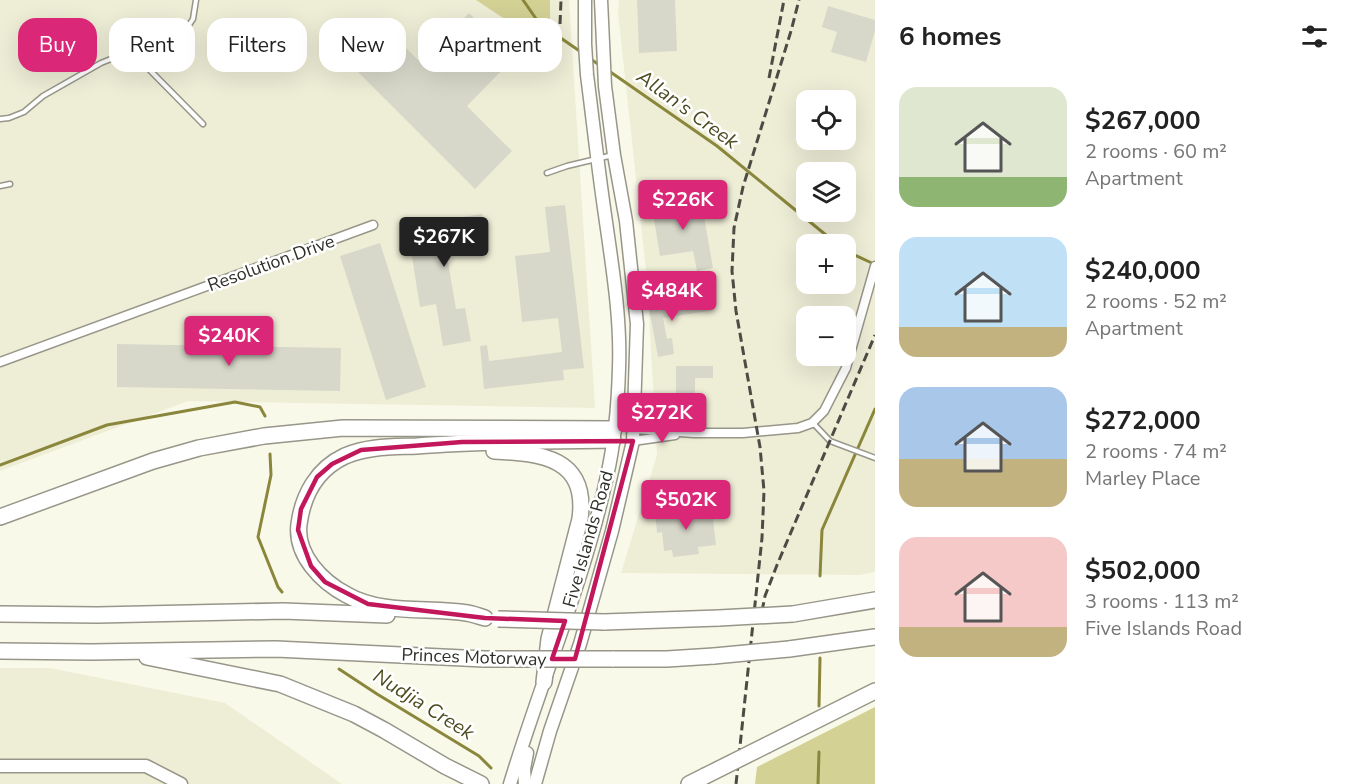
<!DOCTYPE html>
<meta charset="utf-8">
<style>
:root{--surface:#fff;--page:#f2f2f2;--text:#222;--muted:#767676;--accent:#db2777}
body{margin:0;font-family:"Nunito Sans",sans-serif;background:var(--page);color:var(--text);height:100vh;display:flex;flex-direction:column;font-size:22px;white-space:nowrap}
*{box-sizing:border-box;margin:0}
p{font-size:20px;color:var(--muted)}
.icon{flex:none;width:33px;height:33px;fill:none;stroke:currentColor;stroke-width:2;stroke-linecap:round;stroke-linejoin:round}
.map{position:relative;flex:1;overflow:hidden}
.details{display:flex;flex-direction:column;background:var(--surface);width:480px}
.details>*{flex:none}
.hud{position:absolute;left:18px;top:18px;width:570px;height:54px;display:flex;gap:12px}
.controls{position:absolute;left:796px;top:90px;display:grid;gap:12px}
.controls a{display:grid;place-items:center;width:60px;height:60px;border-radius:12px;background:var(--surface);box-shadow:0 6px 24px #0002;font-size:30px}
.price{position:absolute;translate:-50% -51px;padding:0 14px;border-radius:6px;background:var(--accent);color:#fff;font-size:20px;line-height:39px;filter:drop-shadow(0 2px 3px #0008)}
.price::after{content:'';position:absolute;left:50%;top:36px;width:18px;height:14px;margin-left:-9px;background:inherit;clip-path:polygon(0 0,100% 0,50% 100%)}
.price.on{background:#222;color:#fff}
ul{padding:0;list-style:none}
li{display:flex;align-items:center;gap:18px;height:150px;padding:0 24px}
li span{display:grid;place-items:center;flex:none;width:168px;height:120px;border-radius:18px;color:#555}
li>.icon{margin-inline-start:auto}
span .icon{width:72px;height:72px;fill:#fffc;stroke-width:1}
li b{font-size:26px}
h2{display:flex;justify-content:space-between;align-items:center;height:72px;padding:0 24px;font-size:26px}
.chip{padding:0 21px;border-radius:18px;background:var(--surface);box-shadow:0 6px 24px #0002;font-size:21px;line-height:54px}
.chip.on{background:var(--accent);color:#fff}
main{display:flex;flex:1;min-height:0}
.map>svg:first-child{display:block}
.built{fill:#eeeed7;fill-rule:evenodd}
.green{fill:#d3d194}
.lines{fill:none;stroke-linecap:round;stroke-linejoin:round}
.stream{stroke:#8a863b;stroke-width:3}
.building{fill:#d8d8ca}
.lane-casing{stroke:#979689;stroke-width:7}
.street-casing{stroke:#979689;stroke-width:11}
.secondary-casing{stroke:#979689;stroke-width:15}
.primary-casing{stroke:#979689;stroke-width:15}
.highway-casing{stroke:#979689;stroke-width:18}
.lane{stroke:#fff;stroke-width:4}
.street{stroke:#fff;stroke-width:8}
.secondary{stroke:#fff;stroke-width:12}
.primary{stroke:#fff;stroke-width:12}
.highway{stroke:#fff;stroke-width:15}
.rail{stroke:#4c4c44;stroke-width:3;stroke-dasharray:9 4.5;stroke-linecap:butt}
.highway-bridge-casing{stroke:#979689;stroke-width:18;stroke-linecap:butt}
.highway-bridge{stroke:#fff;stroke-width:15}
.marked{fill:none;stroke:#c2185b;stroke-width:4.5;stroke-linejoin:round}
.labels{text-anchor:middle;stroke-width:5;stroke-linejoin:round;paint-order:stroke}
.street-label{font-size:18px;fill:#30302a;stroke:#fff}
.water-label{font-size:20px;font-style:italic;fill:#4c4a1f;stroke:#fff}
</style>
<main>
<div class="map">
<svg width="875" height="784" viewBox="0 0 875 784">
<rect width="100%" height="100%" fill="#f9f9ea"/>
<g class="built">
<path d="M0,0H569L595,408L188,401L0,471Z"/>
<path d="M619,0H875V572L860,575L621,573L657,455L647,280L618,13ZM807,100H846V140H807ZM807,172H846V212H807ZM807,244H846V284H807ZM807,316H846V356H807Z"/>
<path d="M0,668H50L225,703L342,784H0Z"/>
</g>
<g class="green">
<path d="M476,0H550V49Z"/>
<path d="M875,707V784H755L757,767Z"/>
</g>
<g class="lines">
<g class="stream">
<path d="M523,0L539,23L581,52"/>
<path d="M589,58L601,66"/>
<path d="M609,71L717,146L837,244"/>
<path d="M846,251L874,264"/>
<path d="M270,454L271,475L258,537L278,587L282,592"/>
<path d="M0,465L107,425L235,402L260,407L265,416"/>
<path d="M820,576L822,530L875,409"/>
<path d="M339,669L377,694L479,756L491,768"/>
<path d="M819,706L820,658"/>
<path d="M818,784L819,752"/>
</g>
</g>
<g class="building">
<path d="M637,0H675L677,51L639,53Z"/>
<path d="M828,6L875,20V31L866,62L831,52L837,32L822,27Z"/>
<path d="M469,13L514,58L467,106L512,151L475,189L347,61L383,25L420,62Z"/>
<path d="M701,199L713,268L697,271L693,251L660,256L652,207Z"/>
<path d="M565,205L584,368L563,370L564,380L484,389L480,346L487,345L489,361L562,352L558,318L522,322L515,256L550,252L545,207Z"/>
<path d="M482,214L486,234L478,252L447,256L456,309L465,308L471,341L443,346L436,304L420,307L407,226Z"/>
<path d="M380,243L426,387L386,400L340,256Z"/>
<path d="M712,300L714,310L663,318L667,339L672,338L674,354L658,357L648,303L660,301L661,308Z"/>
<path d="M117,344L341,348L340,391L117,387Z"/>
<path d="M676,366H713V378H695V396H676Z"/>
<path d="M664,508L665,515L712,510L716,545L698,547L699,554L673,557L672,550L664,551L662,532L657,533L655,510Z"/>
</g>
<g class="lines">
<defs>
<g id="lane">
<path d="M131,51L203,124"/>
<path d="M0,119L9,118L24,112L43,96L101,63L158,40L189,25L193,19L196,0"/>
<path d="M547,173L567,166L613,155"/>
<path d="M0,186L10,184"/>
<path d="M813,423L830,441L875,458"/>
</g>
<g id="street">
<path d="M0,362L373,225"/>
<path d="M633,429L694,433H743L798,428L812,423L824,411L846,368L875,266"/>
<path d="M633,441L675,435"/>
</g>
<path id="secondary" d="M0,766H146L181,784"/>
<g id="primary">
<path d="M510,784C541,681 584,582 607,476C615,441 618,404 619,368C621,317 612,265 605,215C598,168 593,121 587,75L585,44V0"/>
<path d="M525,784L524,769L527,753"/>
<path d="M535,784L550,731L580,644L612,531L633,441L637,324L626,221L614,155L605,86L601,0"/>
</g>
<g id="highway">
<path d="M494,451C542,453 588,458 580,519L549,639L544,682"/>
<path d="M0,517L153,461L199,448L264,436L343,428L614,429"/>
<path d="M0,614L98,615L283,611L387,615"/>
<path d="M793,614L875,600"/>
<path d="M485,618C479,616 473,614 467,613C429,607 382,615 347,595C322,582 295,555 299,524C303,495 317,469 345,456C368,446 393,447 417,446C482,441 547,441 613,440"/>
<path d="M604,622L719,618"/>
<path d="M789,649L875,637"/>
<path d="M0,651L92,652L276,649L484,659"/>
<path d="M147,657L280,684L354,714L384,730L445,766L481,784"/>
<path d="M612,659H667L714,656"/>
<path d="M767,745L875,691"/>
<path d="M689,784L705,776"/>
</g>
</defs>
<use href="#lane" class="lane-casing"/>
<use href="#street" class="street-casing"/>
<use href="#secondary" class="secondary-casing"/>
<use href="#primary" class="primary-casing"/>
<use href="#highway" class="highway-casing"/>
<use href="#lane" class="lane"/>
<use href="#street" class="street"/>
<use href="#secondary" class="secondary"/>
<use href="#primary" class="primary"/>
<use href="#highway" class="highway"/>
<g class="rail">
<path d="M560,24L561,0"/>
<path d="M769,78L784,0"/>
<path d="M762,611L765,596L777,565L875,335"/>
<path d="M736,784L762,538L764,491L760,447L736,311L732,271L734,228L743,187L791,31L799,0"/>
</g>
<defs>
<g id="highway-bridge">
<path d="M719,618L793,614"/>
<path d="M498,619L604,622"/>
<path d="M714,656L789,649"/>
<path d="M484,659H612"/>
<path d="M705,776L767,745"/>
</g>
</defs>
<use href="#highway-bridge" class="highway-bridge-casing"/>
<use href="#highway-bridge" class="highway-bridge"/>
</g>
<path class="marked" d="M633,441L575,659H552L565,621L485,618L368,604L325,582L311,566L298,530L301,509L317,477L332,464L361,450L462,442Z"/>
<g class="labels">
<g class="street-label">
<text transform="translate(271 263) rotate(-20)" y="6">Resolution Drive</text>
<text transform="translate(588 539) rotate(-74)" y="6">Five Islands Road</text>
<text transform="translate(474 657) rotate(2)" y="6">Princes Motorway</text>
</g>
<g class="water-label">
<text transform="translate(688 109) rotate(36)" y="7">Allan's Creek</text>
<text transform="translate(424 704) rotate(32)" y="7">Nudjia Creek</text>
</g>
</g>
</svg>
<div class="controls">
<a><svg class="icon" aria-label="locate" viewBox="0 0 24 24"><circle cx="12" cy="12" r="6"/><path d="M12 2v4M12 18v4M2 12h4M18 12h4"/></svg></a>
<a><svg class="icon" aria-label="layers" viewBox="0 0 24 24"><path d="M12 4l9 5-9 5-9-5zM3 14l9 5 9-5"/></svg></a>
<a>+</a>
<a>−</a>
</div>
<b class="price" style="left:683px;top:231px">$226K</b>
<b class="price on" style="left:444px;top:268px">$267K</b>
<b class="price" style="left:672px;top:322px">$484K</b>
<b class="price" style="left:229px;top:367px">$240K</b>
<b class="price" style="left:662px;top:444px">$272K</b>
<b class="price" style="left:686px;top:531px">$502K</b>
<div class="hud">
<a class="chip on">Buy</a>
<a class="chip">Rent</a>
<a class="chip">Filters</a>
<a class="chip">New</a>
<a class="chip">Apartment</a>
</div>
</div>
<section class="details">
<h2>6 homes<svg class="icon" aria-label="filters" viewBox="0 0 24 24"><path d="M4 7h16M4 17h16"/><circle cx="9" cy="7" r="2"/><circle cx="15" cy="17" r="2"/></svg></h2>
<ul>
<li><span style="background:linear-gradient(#dfe7d0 75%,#8fb573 0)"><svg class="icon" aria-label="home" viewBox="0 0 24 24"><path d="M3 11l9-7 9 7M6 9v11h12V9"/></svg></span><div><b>$267,000</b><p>2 rooms · 60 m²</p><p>Apartment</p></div></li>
<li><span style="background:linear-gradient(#bfe0f5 75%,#c2b280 0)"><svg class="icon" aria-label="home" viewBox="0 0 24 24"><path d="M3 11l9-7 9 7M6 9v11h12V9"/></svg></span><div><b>$240,000</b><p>2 rooms · 52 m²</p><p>Apartment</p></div></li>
<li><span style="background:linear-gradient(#a9c7e8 60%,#c2b280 0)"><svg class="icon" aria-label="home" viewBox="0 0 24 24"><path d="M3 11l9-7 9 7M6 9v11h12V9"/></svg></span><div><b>$272,000</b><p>2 rooms · 74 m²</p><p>Marley Place</p></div></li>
<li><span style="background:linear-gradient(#f6c9c9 75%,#c2b280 0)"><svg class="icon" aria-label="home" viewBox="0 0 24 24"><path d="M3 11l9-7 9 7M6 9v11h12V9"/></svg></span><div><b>$502,000</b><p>3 rooms · 113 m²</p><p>Five Islands Road</p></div></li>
</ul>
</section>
</main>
